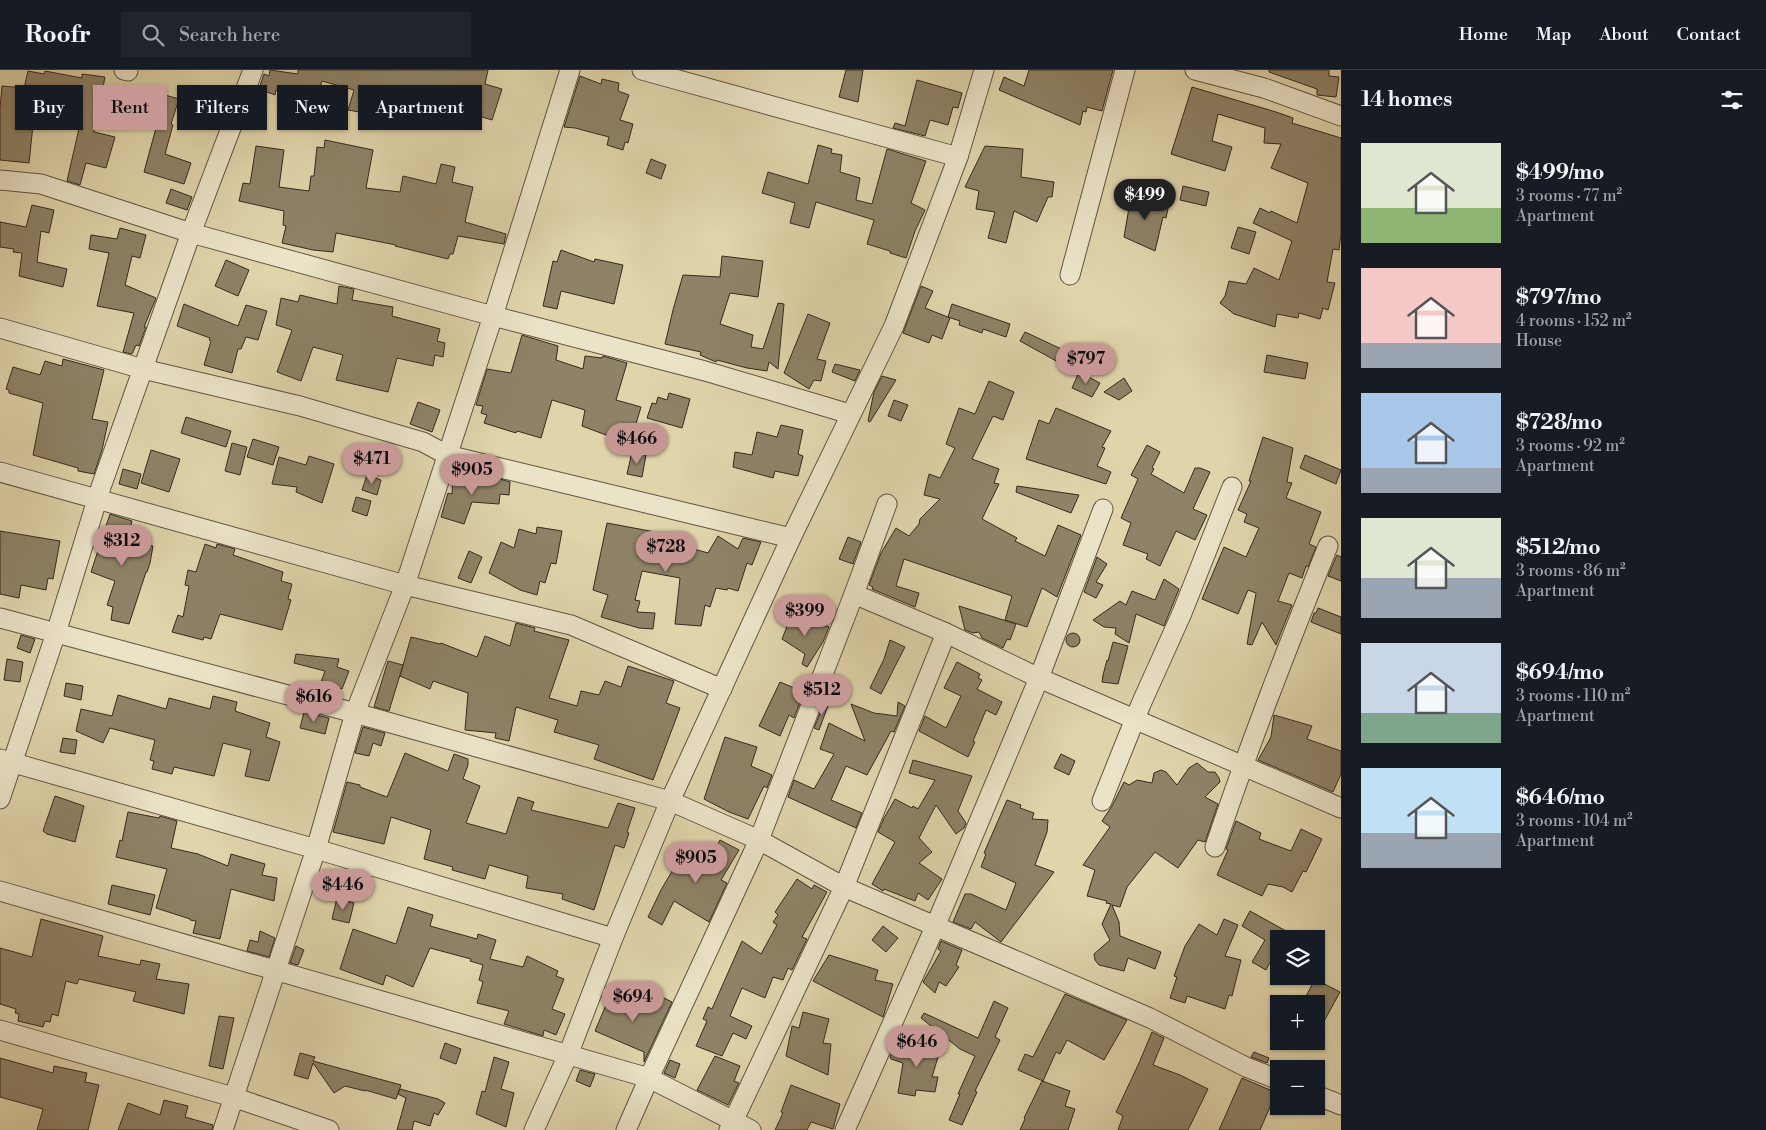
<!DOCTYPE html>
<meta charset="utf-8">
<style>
:root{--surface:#171b24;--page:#20242c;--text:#f1f3f6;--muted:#9ea1a6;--line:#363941;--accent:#c59692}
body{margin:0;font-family:"Libre Bodoni",serif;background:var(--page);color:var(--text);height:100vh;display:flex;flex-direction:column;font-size:19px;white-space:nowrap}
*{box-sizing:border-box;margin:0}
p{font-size:16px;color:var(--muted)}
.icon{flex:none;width:28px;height:28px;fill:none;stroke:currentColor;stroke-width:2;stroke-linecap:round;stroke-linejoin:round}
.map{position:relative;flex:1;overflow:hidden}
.drawer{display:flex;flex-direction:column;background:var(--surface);width:425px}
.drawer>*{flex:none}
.banner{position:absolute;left:15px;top:15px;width:475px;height:45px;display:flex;gap:10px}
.controls{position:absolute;left:1270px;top:860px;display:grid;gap:10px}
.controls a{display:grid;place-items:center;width:55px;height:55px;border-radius:0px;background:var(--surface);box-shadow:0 1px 4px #0004;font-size:25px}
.price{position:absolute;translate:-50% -42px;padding:0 11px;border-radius:18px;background:var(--accent);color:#111;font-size:16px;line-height:32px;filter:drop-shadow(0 1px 2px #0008)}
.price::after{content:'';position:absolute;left:50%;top:30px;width:15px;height:11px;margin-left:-8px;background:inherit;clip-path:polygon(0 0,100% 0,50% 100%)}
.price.active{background:#222;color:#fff}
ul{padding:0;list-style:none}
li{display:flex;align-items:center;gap:15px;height:125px;padding:0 20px}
li span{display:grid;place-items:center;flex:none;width:140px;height:100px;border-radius:0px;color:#555}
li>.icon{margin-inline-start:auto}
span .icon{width:60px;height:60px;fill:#fffc;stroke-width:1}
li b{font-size:21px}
h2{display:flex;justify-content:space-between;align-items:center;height:60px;padding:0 20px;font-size:21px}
.chip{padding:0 18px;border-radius:0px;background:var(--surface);box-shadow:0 1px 4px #0004;font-size:18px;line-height:45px}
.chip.active{background:var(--accent);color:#111}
header{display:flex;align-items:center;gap:30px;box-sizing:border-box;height:70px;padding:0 25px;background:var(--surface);border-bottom:1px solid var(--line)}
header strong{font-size:24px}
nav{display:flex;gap:28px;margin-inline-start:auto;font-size:18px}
.search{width:350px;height:45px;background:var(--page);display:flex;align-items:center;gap:12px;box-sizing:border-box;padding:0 18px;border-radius:0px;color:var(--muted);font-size:19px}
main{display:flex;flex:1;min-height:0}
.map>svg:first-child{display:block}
.building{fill:#8e8267;stroke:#352a1e}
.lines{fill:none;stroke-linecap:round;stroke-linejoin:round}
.street-casing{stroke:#605441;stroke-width:21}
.street{stroke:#ebe3c8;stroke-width:19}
</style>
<header>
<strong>Roofr</strong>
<div class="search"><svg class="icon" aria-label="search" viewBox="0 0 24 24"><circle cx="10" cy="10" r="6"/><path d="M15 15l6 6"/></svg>Search here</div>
<nav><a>Home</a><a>Map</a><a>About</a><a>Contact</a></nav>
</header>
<main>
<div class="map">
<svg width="1341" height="1060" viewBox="0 0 1341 1060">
<rect width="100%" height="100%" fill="#e0d4ab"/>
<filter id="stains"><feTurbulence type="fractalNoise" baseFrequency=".004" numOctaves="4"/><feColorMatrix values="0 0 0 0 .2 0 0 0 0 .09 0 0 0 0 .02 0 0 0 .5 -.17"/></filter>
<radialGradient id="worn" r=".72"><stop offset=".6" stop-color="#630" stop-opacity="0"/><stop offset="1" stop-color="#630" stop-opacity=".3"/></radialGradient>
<g class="building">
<path d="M270,0L298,4V0H488L485,14L502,19L492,50L459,40L425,21L422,54L399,50L402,32L373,25L370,44L348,40L354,20L322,11L316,29L276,20L275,25L259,19L264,4L269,6Z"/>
<path d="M846,0H863L858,32L839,27Z"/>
<path d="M1029,0H1113L1102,41L1087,37L1086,42L1083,41L1080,55L999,20L1004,7L1024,16Z"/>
<path d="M1269,0H1329V6L1339,7L1336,27L1317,25V19L1269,2Z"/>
<path d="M28,1L44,4L45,1L82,8V4L105,7L94,62L115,67L106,98L86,93L80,115L67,111L80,54L34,46L29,93L0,90V38L2,16L24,18Z"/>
<path d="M580,6L601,14L602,9L619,13L618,21L629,25L620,50L633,54L628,73L625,72L623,80L607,75L609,67L575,58L564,57Z"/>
<path d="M917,10L962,23L958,38L953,37L948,55L930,50L925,66L893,58L895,53L905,56Z"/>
<path d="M1192,17L1276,42L1293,48L1292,53L1341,68V164L1339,180L1333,179L1327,212L1335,213L1328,240L1323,238L1320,249L1299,243L1298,248L1277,244L1275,257L1234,244L1220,233L1225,226L1229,211L1246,214L1254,198L1279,210L1292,171L1253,153L1260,138L1270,143L1271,141L1297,153L1308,113L1271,98L1281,74L1264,73L1265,58L1218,44L1212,71L1232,77L1225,101L1171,84Z"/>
<path d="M165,25L179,29L171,54L173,55L165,84L191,93L184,114L144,102Z"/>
<path d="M325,70L373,80L366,118L400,122L403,106L436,114L441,94L455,97L452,112L473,117L465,152L506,164L504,174L458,166L453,184H450L448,189L395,176L396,175L336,163L333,182L313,180L282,173L286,156L283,155L284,141L239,131L243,113L250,114L256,76L284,80L279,117L309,121L311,106H314L317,77L324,78Z"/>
<path d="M818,75L832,79L831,83L842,85L840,102L860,108L856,130L872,134L887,79L926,91L911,133L925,140L915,161L906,188L890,183V181L867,174L874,150L816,132L809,158L790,153L795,133L762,123L768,102L808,114Z"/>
<path d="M985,76L1023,79L1021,107L1054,112L1052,127H1048L1037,152L1014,141L1006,173L988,168L995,142L976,139L979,121L965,117Z"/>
<path d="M651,89L666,95L661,109L646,103Z"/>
<path d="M1183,116L1209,122L1206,136L1180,130Z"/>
<path d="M171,119L192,127L187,140L166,133Z"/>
<path d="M1131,126L1169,134L1166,148L1163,147L1155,181L1124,167Z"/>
<path d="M32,135L54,140L49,163L41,161L37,192L67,199L63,217L19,206L22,183L13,182L14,179L0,177V152L26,157Z"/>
<path d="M1238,157L1256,162L1249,184L1231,178Z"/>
<path d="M120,158L146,165L140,188L132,186L125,215L156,228L144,257H146L139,276L136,275L132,284L123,282L134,243L97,236L109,183L89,179L91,165L117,169Z"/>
<path d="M561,180L594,192L595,189L623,195L614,234L561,221L557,239L543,236L553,191L557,192Z"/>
<path d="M722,186L763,191L758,227L730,223L720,254L753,265L751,277L763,279L778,233L784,234L778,299L769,292L767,301L747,298L717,290L716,292L700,285L701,282L665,274L673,240L683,205L720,207Z"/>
<path d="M226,190L249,200L238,226L215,216Z"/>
<path d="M339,216L354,219L352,230L393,237L392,246L440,259L437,271L445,273L443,287L435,285L433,296L397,288L388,322L336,310L343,285L313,277L301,311L277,302L292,260L276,255L281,228L298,232L300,225L337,234Z"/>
<path d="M921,216L933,221L925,238L950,248L942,269L932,265L929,273L903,263Z"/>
<path d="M184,234L238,256L246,235L267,241L258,270L246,267L241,279H238L232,303L204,295L211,271L209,270L210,268L177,256Z"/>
<path d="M952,234L1010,254L1006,267L983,259L982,263L959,255L960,251L948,247Z"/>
<path d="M808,244L830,253L817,289L826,291L821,311L814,310L809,319L784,303Z"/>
<path d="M1025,262L1085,290L1078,303L1020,271Z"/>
<path d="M522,265L558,276L556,290L583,299L585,286L602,288L603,286L627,293L616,330L641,337L630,374L582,356L585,340L552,330L541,368L517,361L516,363L484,353L487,345L481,343L483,336L476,335L487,299L511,303Z"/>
<path d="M1267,285L1308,293L1305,309L1264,302Z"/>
<path d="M63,289L104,300L92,349L108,352L102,380L94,404L78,401V398L33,385L43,333L9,323V320L6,319L13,297L40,305L45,291L62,296Z"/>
<path d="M835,294L860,300L855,311L832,302Z"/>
<path d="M1079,302L1100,313L1092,327L1072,318Z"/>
<path d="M882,306L896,310L870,352L868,351L874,322Z"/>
<path d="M1124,308L1132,321L1119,330L1104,322Z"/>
<path d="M989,311L1014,322L1003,350L993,346L972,389L999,399L994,413L999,414L982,449L1017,468L1015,471L1045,486L1058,455L1081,465L1057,527L1042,518L1027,557L1005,550L1012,526L904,489L896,516L919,523L915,537L872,519L873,517L869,515L881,483L896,458L909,466L919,454L920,449L940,429L924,425L929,404L940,408L955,378L946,374L959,338L975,344Z"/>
<path d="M669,323L690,329L682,358L647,348L652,333L656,334L658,327L667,330Z"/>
<path d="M894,330L908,335L901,351L888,346Z"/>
<path d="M418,332L440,340L432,362L410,354Z"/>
<path d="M1056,338L1111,361L1102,377L1105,378L1097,396L1111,402L1106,414L1026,389L1039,350L1049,354Z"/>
<path d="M186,347L231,361L226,377L181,363Z"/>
<path d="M781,355L803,360L798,384L803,386L798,406L775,401L773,408L733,397L735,382L752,385L757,362L777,367Z"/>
<path d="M1263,367L1293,378L1287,412L1292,413L1286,428L1321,442L1309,474L1316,477L1308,497L1306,496L1302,508L1289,503L1278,531L1292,535L1276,575L1262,552L1252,575L1247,574L1256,523L1248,520L1238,544L1202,529L1224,477L1246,487L1259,458L1244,452L1247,444L1238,440L1251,411H1249Z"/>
<path d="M253,369L279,377L273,395L247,387Z"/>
<path d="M232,373L247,377L240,405L225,401Z"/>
<path d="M1147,375L1160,382L1152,398L1154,399L1151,404L1184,423L1195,398H1200L1210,402L1193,439L1207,445L1195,470L1176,461L1160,496L1146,489L1148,484L1123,475L1131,453L1121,448L1138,409L1131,405Z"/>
<path d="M151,380L180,389L169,422L141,413Z"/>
<path d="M632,382L646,385L642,407L627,404Z"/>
<path d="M1305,385L1341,400L1336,414L1300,398Z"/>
<path d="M309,386L334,394L322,433L296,422L297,417L272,414L279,387L306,395Z"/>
<path d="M123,399L141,404L137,419L119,414Z"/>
<path d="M367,405L381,410L377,425L362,420Z"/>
<path d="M453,406L500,409L510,412L509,425L500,424L499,434L472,432L464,454L441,447L448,423L452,424Z"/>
<path d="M1017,416L1079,425L1071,443L1016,422Z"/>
<path d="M356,427L371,431L367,446L352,441Z"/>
<path d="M110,444L132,451L127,472L153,476L150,493L147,502H146L129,554L111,550L113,537L107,535L115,511L91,502Z"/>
<path d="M607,453L666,464L662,470L708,483L718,466L738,479L743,468L761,472L752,495L747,493L738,521L728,518L727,520L716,518L710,537L705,535L701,556L675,554L680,508L642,501L635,530L640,531L637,542L655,543L653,559L639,558L601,547L608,525L593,520Z"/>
<path d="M537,457L562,461L556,494L551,493L545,513L540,511L537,525L520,520L489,503L501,472L514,478L519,459L536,464Z"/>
<path d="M0,461L60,471L53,509L48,508L46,520L21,515L19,528L0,524Z"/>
<path d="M848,467L861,472L853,494L839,489Z"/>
<path d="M205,474L216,478L217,474L235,479L233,485L283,502L281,511L292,514L288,529L291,530L282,560L220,544L211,569L204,567L203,570L172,562L178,545L183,547L189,516L185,515L188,500L196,502Z"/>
<path d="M469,481L482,487L471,513L458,508Z"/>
<path d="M1337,485L1341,487V511L1328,506Z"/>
<path d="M1097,487L1107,494L1096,512L1103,515L1096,528L1084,522Z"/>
<path d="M1164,509L1179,519L1164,556L1136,544L1129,573L1115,564L1116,558L1104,557L1093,550L1120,531L1126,535L1132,521L1155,530Z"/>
<path d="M959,536L1016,554L1010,570L1007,569L1003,578L982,568L979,562L973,563L965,560Z"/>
<path d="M1318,538L1341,547V564L1311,552L1314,543H1316Z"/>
<path d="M792,544L815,556L816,553L829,557L823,572L807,597L802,594L805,584L782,569Z"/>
<path d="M516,553L535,558L534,561L569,570L549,628L577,636L581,621L599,625L605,611L621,617L628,596L674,611L666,633L680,638L653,710L594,689L599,675L554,662L558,650L516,637L509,671L495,668L496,663L465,660L468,623L433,611L430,619L400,606L411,567L440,574L441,573L477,587L485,566L510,576Z"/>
<circle cx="1073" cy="570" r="7"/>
<path d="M21,565L35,569L30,583L17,578Z"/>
<path d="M890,570L905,577L881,624L870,618L884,589Z"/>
<path d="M1113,572L1128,576L1118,614L1102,612L1103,605L1107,590L1108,591Z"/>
<path d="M296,584L339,589L337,597L349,601L342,619L321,612L325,601L294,593Z"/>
<path d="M7,589L23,592L20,612L4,610Z"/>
<path d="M388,591L403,595L389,641L374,637Z"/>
<path d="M957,592L980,604L978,608L982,610L977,619L1002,632L996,645L986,640L973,671L975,672L968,687L919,661L925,646L946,658L961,626L944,618Z"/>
<path d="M780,612L804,622L794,648L789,645L780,666L759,656Z"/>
<path d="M66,613L83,616L81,630L64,626Z"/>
<path d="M118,625L166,639L169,628L210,639L213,626L237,632L235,641L270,653L266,667L280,672L269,711L245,706L251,680L223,673L214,706L174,697L172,704L152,699L154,691L150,690L155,670L110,658L103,673L76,661L81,639L112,646Z"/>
<path d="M825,631L829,633L819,660L814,658Z"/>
<path d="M898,632L905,636L894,662L891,661L867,705L846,696L831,730L862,743L856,758L788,727L794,710L814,719L834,684L820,679L829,653L865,671L851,634L874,643L897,646Z"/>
<path d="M304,642L329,648L325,664L300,658Z"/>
<path d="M1274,645L1312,656L1307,669L1341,681V704L1333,722L1258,690L1271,667Z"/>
<path d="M363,657L385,663L381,676L373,673L369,686L355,683Z"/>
<path d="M725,667L757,677L751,696L772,705L767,718L764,716L748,749L729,742L704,729Z"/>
<path d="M63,668L77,670L75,684L60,682Z"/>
<path d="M405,683L448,701L454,684L468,689V695L463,709L480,716L466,753L506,764L518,727L534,732L531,740L608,758L618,733L635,738L627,762L629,763L624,778L615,775L594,840L562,829L563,824L526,818L528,806L489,795L485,809L452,800L453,797L424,789L431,760L391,747L384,774L333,762L347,712L360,715V717L387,727Z"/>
<path d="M1061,684L1075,691L1069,705L1054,698Z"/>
<path d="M913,690L972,706L958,741L966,753L964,758L956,764L936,735L919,768L932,782L919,793L942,809L928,830L918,823L915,831L884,819L883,821L872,814L895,772L878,762L884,748L895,729L912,738L913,736L918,739L935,710L909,703Z"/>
<path d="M1197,693L1208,702H1215L1219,708L1220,712L1205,727L1218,734L1205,772L1198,770L1178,798L1155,782L1127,817L1120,837L1112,835L1119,852L1120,866L1161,882L1155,899L1128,888L1124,901L1099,895L1095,890L1094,884L1110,870L1102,854L1111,834L1106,833L1107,831L1087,826L1095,800L1083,795L1110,757L1102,751L1112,736L1124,712L1129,715L1137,710L1152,713L1154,703L1161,700L1166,702L1177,715L1189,698Z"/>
<path d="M55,726L84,736L75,772L47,764L43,761Z"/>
<path d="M1007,730L1021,735L1020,738L1034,743L1032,749L1048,750L1047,762L1035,795L1054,802L1001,872L975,852L971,859L953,852L965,824H971L1006,840L1016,813L981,797L986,784L984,783Z"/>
<path d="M128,742L159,748L160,746L177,751L171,778L198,784L228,796L231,784L265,794L262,805L277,808L274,831L231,819L220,869L193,863L196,851L190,850V849L156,838L167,799L116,787L120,770L122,771Z"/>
<path d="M1236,751L1261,763L1259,769L1291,781L1301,759L1322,769L1306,802L1303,801L1292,822L1283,817L1268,814L1262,826L1217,805L1228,780L1226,779Z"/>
<path d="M720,770L739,780L721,810L727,813L709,852L674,831L662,855L648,847L661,820L681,786L700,798L712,774L716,777Z"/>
<path d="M797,809L812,819L814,815L827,822L802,867L807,869L792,900L788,898L783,910L773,907L765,928L742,918L730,946L752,956L746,969L733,963L722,986L696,976L707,951L703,949L708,937L712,939L742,871L761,884L777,855L773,852L778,845L775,842Z"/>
<path d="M112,815L155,825L150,845L108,834Z"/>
<path d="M337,828L354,833L349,853L332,849Z"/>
<path d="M408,837L433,845L430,856L477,869L478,864L496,870L490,889L523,897L527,886L558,901L556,906L564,909L552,939L565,944L556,965L544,960L543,966L504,954L509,941L477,933L483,912L479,910L483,895L470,891L471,889L430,878L413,917L386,905L383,915L340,899L353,859L396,874Z"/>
<path d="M1250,841L1286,861L1282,869H1279V875L1266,900L1252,892L1265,870L1242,856Z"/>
<path d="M41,849L103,866L98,886L140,895L141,890L160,894L156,909L189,914L184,944L133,931L136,922L79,909L77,914L66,911L58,946L52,944L50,952L45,951L43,957L18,951L19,944L15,943L16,939L0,934V878L32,887Z"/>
<path d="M1224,849L1238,855L1225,886L1241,890L1232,926L1229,925L1225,939L1187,926L1185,933L1170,928L1177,907L1174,906L1185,876L1199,854L1217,865Z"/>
<path d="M883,856L898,868L886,882L872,870Z"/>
<path d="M260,861L275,868L269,887L247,881L250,870L258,872Z"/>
<path d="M941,871L962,880L956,895L959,897L946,916L939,912L935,923L923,912L941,881L938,879Z"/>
<path d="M296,876L304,880L298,895L290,893Z"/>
<path d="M829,885L878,900L875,910L893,914L883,947L813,911Z"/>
<path d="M1315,909L1340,922L1316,966V934H1302Z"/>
<path d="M1065,924L1127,950L1104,990L1067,970L1060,984L1056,982L1043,1011L1018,1000L1025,984L1033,987Z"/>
<path d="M612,926L652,941L660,926L672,932L644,992V982L595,961L606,935L608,936Z"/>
<path d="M994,931L1008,938L995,967L1000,970L975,1021L977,1022L962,1055L949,1050L960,1024H958L975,986L960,979L921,948L924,943L978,968Z"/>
<path d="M803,942L829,949L823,973L831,974L828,1005L786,986L792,956L799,958Z"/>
<path d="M219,946L234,948L223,999L209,996Z"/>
<path d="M1152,962L1164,968L1153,995L1180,1005L1208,1019L1188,1060H1118L1123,1046L1116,1042L1139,993Z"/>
<path d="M923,971L941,977L932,1007H938L935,1022L916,1020L915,1026L898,1023L903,993L891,989L890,987L895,975L917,981Z"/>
<path d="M445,973L461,979L456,994L440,988Z"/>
<path d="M1254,982L1269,988L1267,993L1251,987Z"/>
<path d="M300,983L315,987L313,991L401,1015L396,1029L365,1020V1021L345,1016L334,1023L313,993L308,1009L294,1005Z"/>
<path d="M715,986L740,996L734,1011L739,1013L728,1035L697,1020Z"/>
<path d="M494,987L509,992L501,1019L514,1023L506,1057L476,1044L482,1021L485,1022Z"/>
<path d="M0,988L53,1003L54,996L87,1003L85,1012L99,1015L88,1060H37L43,1039L0,1027Z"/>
<path d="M670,990L680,994L675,1008L664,1003Z"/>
<path d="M580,1000L595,1004L590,1017L576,1011Z"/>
<path d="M1242,1008L1277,1023L1270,1037L1260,1060H1219Z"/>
<path d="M1042,1011L1070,1021L1065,1036L1075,1039L1068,1060H1020L1025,1049L1024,1048Z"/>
<path d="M791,1015L840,1034L833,1059L811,1052L807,1060H775L783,1043L781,1042Z"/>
<path d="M400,1019L438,1029L445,1033L438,1045L434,1043L430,1056L414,1051L412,1060H397L406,1028L398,1024Z"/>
<path d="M164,1030L188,1036L185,1047L213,1055L212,1060H118L128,1033L160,1045Z"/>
</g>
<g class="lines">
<defs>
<g id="street">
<path d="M124,0L128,1"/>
<path d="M642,0L958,87"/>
<path d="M1195,0L1264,18L1341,46"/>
<path d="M0,110L41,114L191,163L493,246L705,301L850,344"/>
<path d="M1070,205L1125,0"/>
<path d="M0,258L143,299L300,336L423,372L447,385L791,468"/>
<path d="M0,402L405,515L571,555L722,619"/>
<path d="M854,524L946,563L1039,608L1341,738"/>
<path d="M0,548L355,643L670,731L759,770L844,817L1150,948L1246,997L1279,1010"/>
<path d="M0,689L316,779L613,868"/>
<path d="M0,729L56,563L101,417L191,163L253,0"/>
<path d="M1102,731L1141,634L1182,543L1232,417"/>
<path d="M1215,777C1249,675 1288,576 1328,476"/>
<path d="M0,821L649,1008L751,1060"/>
<path d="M0,960L233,1027L329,1060"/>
<path d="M1316,1025L1341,1035"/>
<path d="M223,1060L316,779L355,643L405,515L493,246L570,0"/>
<path d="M534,1060L568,985L613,868L670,731L791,468L894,256L958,87L984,0"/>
<path d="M626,1060L649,1008L759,770L854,524L887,434"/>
<path d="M729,1060L844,817L946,563"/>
<path d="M845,1060L935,857L1039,608L1103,439"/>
</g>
</defs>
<use href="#street" class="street-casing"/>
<use href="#street" class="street"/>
</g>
<rect width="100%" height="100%" filter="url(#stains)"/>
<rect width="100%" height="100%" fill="url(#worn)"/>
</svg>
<div class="controls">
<a><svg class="icon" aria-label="layers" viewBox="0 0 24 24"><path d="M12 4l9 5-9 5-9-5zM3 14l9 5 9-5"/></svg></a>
<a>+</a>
<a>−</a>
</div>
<b class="price active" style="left:1145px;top:151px">$499</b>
<b class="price" style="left:1086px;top:315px">$797</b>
<b class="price" style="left:637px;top:395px">$466</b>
<b class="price" style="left:372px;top:415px">$471</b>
<b class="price" style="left:472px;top:426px">$905</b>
<b class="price" style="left:122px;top:497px">$312</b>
<b class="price" style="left:666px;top:503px">$728</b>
<b class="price" style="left:805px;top:567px">$399</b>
<b class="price" style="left:822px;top:646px">$512</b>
<b class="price" style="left:314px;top:653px">$616</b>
<b class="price" style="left:696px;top:814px">$905</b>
<b class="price" style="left:343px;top:841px">$446</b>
<b class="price" style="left:633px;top:953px">$694</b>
<b class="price" style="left:917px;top:998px">$646</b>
<div class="banner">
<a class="chip">Buy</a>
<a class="chip active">Rent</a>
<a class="chip">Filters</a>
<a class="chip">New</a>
<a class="chip">Apartment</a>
</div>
</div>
<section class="drawer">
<h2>14 homes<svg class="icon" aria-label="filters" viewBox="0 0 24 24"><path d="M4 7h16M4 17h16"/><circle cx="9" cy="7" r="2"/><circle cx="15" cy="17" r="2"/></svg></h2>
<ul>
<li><span style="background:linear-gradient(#dfe7d0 65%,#8fb573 0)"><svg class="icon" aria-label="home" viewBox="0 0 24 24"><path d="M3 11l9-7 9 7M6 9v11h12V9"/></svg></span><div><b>$499/mo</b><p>3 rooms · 77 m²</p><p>Apartment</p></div></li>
<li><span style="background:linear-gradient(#f6c9c9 75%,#9aa5b1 0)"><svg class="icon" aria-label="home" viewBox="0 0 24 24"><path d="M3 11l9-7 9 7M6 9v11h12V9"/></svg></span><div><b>$797/mo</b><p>4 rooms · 152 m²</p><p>House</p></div></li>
<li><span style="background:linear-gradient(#a9c7e8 75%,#9aa5b1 0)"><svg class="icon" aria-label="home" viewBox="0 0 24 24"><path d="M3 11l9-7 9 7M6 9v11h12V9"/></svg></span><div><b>$728/mo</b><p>3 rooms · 92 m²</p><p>Apartment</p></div></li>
<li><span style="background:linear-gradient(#dfe7d0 60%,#9aa5b1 0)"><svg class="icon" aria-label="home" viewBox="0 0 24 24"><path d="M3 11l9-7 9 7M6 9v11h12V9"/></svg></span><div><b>$512/mo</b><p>3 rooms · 86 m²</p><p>Apartment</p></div></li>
<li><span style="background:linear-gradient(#c9d6e8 70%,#7fa58c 0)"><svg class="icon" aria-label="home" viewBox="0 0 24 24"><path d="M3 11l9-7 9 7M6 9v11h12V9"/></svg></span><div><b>$694/mo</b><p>3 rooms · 110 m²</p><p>Apartment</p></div></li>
<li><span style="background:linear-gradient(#bfe0f5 65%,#9aa5b1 0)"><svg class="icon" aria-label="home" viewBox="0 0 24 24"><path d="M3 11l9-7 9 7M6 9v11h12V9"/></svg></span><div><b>$646/mo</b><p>3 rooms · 104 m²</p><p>Apartment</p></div></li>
</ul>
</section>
</main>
